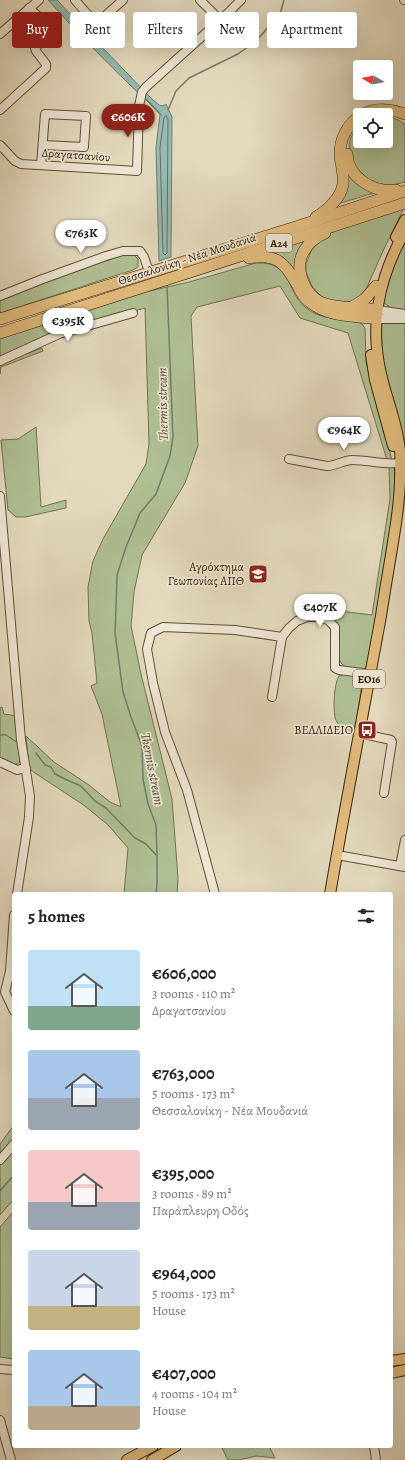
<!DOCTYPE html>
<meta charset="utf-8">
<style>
:root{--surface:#fff;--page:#f2f2f2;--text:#222;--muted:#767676;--accent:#8f2418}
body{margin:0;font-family:Alegreya,serif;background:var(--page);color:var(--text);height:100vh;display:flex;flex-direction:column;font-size:15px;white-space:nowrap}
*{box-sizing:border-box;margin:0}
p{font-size:13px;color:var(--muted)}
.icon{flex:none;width:22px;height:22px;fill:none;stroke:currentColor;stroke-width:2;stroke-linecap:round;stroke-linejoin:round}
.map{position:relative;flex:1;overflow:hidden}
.sheet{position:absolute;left:12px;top:892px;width:381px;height:556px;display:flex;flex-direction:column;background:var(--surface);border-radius:4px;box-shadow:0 4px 16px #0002}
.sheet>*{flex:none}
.hud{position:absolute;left:12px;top:12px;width:381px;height:36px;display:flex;gap:8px}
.needle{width:26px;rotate:279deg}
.fabs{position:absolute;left:353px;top:60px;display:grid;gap:8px}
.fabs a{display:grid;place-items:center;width:40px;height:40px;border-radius:4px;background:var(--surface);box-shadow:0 4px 16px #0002;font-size:20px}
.price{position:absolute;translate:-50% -34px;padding:0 9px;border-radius:14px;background:#fff;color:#222;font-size:13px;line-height:26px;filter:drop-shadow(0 1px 2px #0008)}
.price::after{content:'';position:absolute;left:50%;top:24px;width:12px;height:9px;margin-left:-6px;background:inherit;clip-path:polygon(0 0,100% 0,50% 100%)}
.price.on{background:var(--accent);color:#fff}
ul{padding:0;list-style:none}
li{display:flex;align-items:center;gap:12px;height:100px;padding:0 16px}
li span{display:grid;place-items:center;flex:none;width:112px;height:80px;border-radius:4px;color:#555}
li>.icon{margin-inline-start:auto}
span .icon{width:48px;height:48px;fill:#fffc;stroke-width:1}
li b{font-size:17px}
h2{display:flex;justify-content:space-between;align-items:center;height:48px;padding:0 16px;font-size:17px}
.pill{padding:0 14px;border-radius:4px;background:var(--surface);box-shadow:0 4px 16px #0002;font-size:14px;line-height:36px}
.pill.on{background:var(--accent);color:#fff}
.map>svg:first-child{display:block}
.green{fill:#afc094;stroke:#72724e}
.water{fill:#95bab2;stroke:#6f7e6e}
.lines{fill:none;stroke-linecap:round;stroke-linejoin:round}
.shore{stroke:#666e5d;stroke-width:1}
.stream{stroke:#6f7e6e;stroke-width:1.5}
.minor-casing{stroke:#615035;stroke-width:10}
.major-casing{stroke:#362308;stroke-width:12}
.highway-casing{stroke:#362308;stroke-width:12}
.minor{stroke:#ede6d4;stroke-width:8}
.major{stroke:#e2bc7e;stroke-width:10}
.highway{stroke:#e2bc7e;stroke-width:11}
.labels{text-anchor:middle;stroke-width:3.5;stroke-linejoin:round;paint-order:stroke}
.shield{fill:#ede6d4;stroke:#6d5e45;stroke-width:1}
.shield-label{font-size:11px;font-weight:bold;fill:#362308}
.street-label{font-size:12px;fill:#362308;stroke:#ede6d4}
.poi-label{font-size:12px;fill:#362308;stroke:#ede6d4;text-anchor:end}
.water-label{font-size:13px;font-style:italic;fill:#52503b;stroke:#ede6d4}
</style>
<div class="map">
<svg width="405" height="1460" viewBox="0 0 405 1460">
<rect width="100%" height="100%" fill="#e3d9bd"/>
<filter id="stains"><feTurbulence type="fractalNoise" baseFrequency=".005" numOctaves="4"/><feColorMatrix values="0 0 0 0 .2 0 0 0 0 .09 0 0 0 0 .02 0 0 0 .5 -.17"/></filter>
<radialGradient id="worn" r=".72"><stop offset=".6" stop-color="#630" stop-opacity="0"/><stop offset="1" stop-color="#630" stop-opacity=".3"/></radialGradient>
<g class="green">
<path d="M386,116L398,120L405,124V182L388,186L361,178C351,156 341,145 360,124V141H386Z"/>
<path d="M344,158L380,191L331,206L337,199Z"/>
<path d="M404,208L383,251L364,294L355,301L347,302L331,301L322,297L317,292L312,286L306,272V264L313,246L326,235L342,228Z"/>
<path d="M405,234V311L392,309L383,302L384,290Z"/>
<path d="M311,236L299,278L264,251Z"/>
<path d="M126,254H133L138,259V267L133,270L0,313V300L73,272Z"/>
<path d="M256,263C294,262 284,289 305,307C319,320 340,318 358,322L362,324L365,328L366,362L376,403L392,460H387L348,333L300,318L280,286L197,307L191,316L198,446L185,483L142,555L134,592L131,626L141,674L172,799L178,878L177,894H124L128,848L108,825L85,806L29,769L26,736L54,762L89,785L110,802L121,807L102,714L91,686L97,683L92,633L89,621L88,587L93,561L103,539L146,464L149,444L145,308L61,332L0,358V338L141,293L189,282Z"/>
<path d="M405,321V455L384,379L379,328L383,323Z"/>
<path d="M42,348L43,351L1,367L0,374V364Z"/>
<path d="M36,427L41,507L66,500V508L25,517H16L8,510L1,440L18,439Z"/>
<path d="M389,466H394L396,483V499L378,616L366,668C362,671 356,669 351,668C329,665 344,640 337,625C333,616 323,614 314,611H340L372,615L390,499Z"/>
<path d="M346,674L355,675L361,679L362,683L355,731L342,729C339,725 336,722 335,717C333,707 334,684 339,676Z"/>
<path d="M2,707L4,714L17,716L24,754L18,764H13L0,758V708Z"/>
<path d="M14,1125V1142L0,1159V1144Z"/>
<path d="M14,1148V1199L0,1215V1165Z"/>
<path d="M14,1211V1359L0,1357V1227Z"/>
<path d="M221,1446H269L275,1458L256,1456L239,1460H228Z"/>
</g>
<path class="water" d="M48,0H57L70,14L152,99L159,105L163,106L166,104L172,117L171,257L159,261L156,147L160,114C150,103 139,94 129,84C101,57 74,29 48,0Z"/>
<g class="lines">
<path class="shore" d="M166,116L168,119L167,253L165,255L163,253L160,147L164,118Z"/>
<g class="stream">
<path d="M146,99L161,115"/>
<path d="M168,110L176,91L189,78L238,54L256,41L280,14L284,0"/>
<path d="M0,735H6L18,743"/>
<path d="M36,753L45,765L51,767L55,774L67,780L81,786L95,801L106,808L135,838L146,844L157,856"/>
<path d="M156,894L157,884V856L156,825L148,804L143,779L142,746L131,717L123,692L115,633L116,607L117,575L126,547L140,513L156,494L170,456L173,437L167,285"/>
<path d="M0,1191L14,1175"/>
</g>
<defs>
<g id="minor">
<path d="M75,0L96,24L123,0"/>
<path d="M200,0L220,20"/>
<path d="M404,0H405"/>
<path d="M0,34L39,0"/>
<path d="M0,110L46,68V64L36,51L35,48L53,30L29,8"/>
<path d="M0,145L15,161L21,164L137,171L139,106L142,92L146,87L227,14L241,0"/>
<path d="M41,165L45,114L86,116L84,147L43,145"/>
<path d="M0,296L40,280L106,256L123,251H140L144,257L147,266"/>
<path d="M378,310L405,314"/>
<path d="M377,319H405"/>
<path d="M0,361L59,334L133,313"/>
<path d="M289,459L327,466C336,466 344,460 352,460C369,460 383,465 400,463"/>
<path d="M0,496L21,740L30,796L29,817L17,894"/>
<path d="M272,697L282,637L289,628L297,621L307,617H316L328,620L335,627V668L339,670L370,674"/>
<path d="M359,733L391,740L392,742L384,793"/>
<path d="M0,762L17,770L26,768"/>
<path d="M337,855L405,867"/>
<path d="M400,866L405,840"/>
<path d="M215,894L187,790L165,732L153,683L147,649L151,633L163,627L235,630L282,637"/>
<path d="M14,915L10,971L5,992L14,1011"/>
<path d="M0,1160L14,1144"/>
<path d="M0,1369L14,1370"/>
<path d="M0,1420L11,1460"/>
<path d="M374,1446L376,1460"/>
</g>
<g id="major">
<path d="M396,237L405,220"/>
<path d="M371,355L375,380L393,446"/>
<path d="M330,894C346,801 364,709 381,616C385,589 390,562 394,536C398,512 401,489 400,465C400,460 401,456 400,451C398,427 389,405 383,382C368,328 378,279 405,231"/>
<path d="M391,1361L405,1359"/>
<path d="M391,1373L405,1370"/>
<path d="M127,1460L153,1446"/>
<path d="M152,1460L176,1446"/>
</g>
<g id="highway">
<path d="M361,115C377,107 389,109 405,114"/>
<path d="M347,154C348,178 374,193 396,190"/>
<path d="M316,217C323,213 328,209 333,203C348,187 343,176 340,156C339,141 347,124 360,116"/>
<path d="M325,233C316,237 309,242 304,251C294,268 303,292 320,302C333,308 357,308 372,309"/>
<path d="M249,258C277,253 285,263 298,286C301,293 305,299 311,303C328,316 350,316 370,318"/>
<path d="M352,307L365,299L376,286"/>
<path d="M0,319L299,226L405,191"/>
<path d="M0,333L405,203"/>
</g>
</defs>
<use href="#minor" class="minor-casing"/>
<use href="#major" class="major-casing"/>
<use href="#highway" class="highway-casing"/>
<use href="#minor" class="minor"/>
<use href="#major" class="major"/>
<use href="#highway" class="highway"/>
</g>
<defs>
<symbol id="university-square" viewBox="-11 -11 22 22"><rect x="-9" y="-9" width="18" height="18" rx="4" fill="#8f2418" stroke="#ede6d4"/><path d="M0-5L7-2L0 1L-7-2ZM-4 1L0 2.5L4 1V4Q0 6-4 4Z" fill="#fff"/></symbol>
<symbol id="bus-square" viewBox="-11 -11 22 22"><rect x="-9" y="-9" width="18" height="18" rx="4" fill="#8f2418" stroke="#ede6d4"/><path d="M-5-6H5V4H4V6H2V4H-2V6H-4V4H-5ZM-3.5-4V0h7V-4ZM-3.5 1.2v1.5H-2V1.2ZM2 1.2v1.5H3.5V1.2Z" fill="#fff"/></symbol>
</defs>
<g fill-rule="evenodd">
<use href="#university-square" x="247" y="563" width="22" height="22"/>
<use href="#bus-square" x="356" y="719" width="22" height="22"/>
</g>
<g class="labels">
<g class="shield">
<rect x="266" y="234" width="26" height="18" rx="3"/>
<rect x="353" y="670" width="32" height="18" rx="3"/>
</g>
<g class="shield-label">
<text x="279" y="247">Α24</text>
<text x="369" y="683">ΕΟ16</text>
</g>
<g class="street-label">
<text transform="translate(76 155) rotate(4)" y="4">Δραγατσανίου</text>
<text transform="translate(187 259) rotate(-18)" y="4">Θεσσαλονίκη - Νέα Μουδανιά</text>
</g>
<g class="poi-label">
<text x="244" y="571">Αγρόκτημα<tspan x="244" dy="14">Γεωπονίας ΑΠΘ</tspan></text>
<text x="353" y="734">ΒΕΛΛΙΔΕΙΟ</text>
</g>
<g class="water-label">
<text transform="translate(162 404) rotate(-91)" y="5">Thermis stream</text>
<text transform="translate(153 769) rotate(79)" y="5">Thermis stream</text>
</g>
</g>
<rect width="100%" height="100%" filter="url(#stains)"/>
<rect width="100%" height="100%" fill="url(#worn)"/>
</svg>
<div class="fabs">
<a><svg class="needle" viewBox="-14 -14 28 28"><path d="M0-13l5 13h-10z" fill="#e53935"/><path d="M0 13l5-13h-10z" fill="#767676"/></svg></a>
<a><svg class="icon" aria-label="locate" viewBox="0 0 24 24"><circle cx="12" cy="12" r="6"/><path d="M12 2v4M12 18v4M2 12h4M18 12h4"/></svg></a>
</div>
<b class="price on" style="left:128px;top:138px">€606K</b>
<b class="price" style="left:81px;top:254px">€763K</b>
<b class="price" style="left:68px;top:342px">€395K</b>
<b class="price" style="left:344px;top:451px">€964K</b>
<b class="price" style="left:320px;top:628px">€407K</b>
<div class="hud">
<a class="pill on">Buy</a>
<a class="pill">Rent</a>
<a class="pill">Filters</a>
<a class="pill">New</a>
<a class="pill">Apartment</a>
</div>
<section class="sheet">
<h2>5 homes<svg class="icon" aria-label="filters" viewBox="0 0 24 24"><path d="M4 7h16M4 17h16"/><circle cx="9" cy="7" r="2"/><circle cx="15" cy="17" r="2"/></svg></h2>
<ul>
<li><span style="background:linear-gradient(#bfe0f5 70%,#7fa58c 0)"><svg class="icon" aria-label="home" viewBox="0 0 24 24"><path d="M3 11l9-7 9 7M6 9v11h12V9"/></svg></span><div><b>€606,000</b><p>3 rooms · 110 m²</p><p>Δραγατσανίου</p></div></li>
<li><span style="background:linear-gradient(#a9c7e8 60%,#9aa5b1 0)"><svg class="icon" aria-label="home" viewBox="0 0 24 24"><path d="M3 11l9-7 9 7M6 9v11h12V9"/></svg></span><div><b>€763,000</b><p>5 rooms · 173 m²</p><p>Θεσσαλονίκη - Νέα Μουδανιά</p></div></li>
<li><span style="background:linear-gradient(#f6c9c9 65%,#9aa5b1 0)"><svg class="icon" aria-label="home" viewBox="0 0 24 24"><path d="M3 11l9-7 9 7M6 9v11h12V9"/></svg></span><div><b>€395,000</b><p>3 rooms · 89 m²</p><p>Παράπλευρη Οδός</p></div></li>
<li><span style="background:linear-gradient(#c9d6e8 70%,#c2b280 0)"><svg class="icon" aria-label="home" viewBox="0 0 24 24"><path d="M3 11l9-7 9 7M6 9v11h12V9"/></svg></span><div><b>€964,000</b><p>5 rooms · 173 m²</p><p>House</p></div></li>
<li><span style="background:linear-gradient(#a9c7e8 70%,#b9a48a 0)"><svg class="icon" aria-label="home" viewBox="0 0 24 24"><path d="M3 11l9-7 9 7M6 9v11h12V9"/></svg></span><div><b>€407,000</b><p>4 rooms · 104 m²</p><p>House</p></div></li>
</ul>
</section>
</div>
